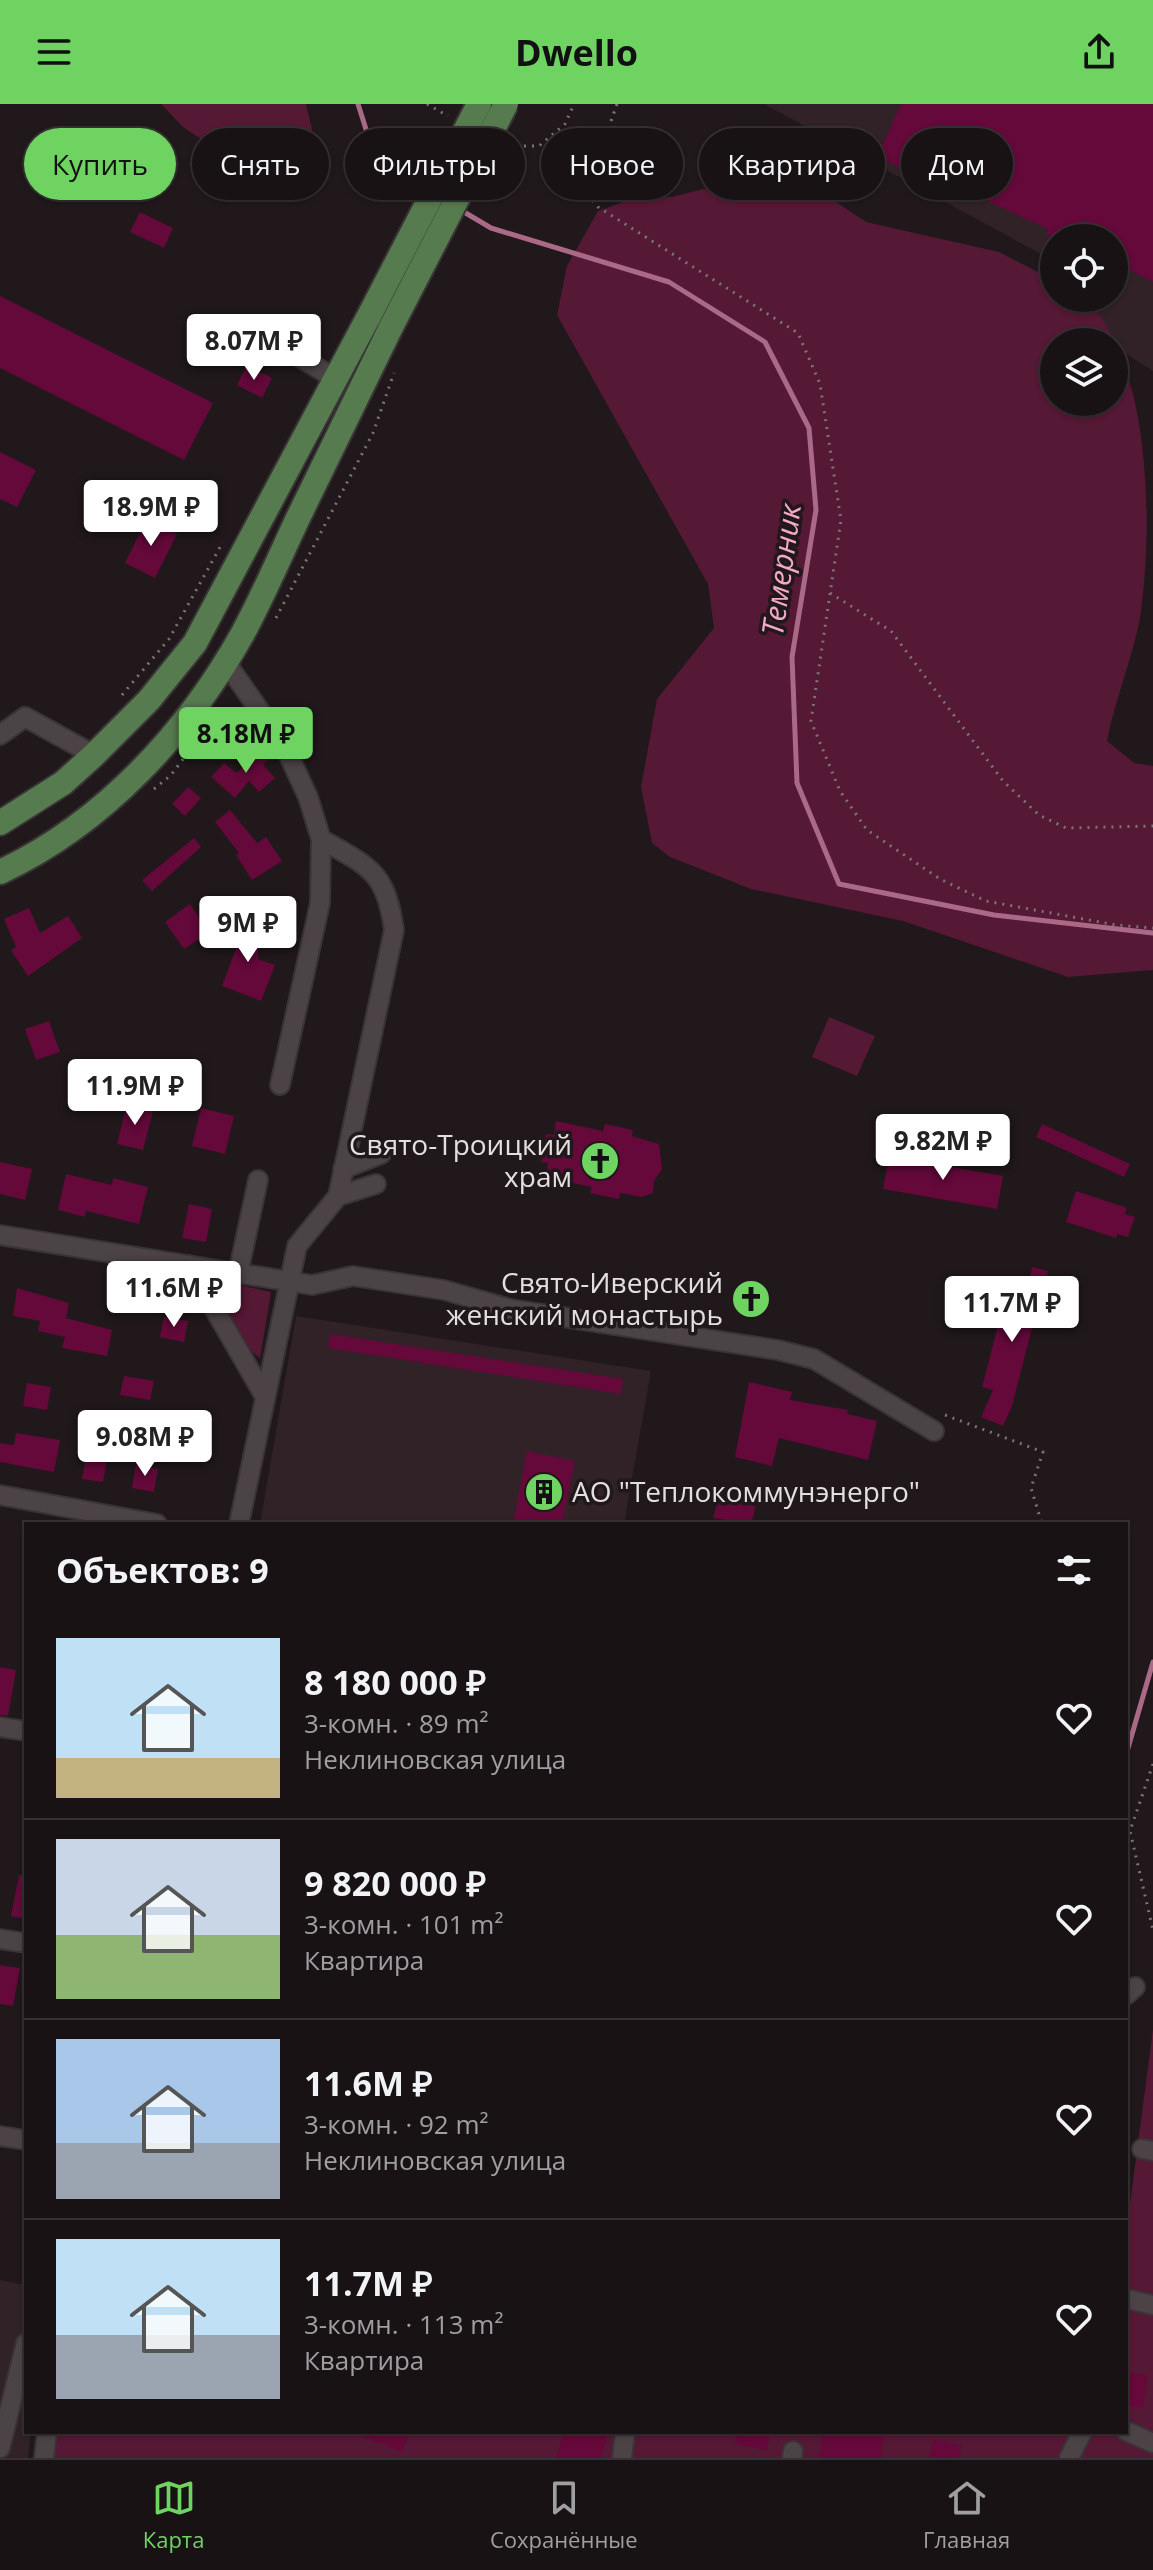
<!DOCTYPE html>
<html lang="ru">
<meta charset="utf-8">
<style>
:root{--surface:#181214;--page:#211b1d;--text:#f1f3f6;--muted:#9f9ea0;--line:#363234;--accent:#6ed361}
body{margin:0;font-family:"Open Sans",sans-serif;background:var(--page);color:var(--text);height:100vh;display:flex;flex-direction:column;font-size:30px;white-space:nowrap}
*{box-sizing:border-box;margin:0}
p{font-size:26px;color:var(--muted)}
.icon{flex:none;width:44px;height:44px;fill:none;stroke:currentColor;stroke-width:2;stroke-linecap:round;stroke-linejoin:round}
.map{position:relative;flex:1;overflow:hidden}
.side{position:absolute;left:24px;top:1418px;width:1104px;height:912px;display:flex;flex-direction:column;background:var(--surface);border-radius:0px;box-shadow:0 2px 6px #0004,0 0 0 2px var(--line)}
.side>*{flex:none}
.top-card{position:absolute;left:24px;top:24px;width:1106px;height:72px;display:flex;gap:16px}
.tools{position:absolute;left:1040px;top:120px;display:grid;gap:16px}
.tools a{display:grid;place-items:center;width:88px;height:88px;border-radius:50%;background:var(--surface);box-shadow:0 2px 6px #0004,0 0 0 2px var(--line);font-size:40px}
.price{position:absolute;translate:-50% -68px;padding:0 18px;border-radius:8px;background:#fff;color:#222;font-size:26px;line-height:52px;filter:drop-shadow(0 2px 4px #0008)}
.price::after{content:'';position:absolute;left:50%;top:48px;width:24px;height:18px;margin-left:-12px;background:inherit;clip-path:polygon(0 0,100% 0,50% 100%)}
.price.current{background:var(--accent);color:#111}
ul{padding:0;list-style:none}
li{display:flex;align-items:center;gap:24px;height:200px;padding:0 32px}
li+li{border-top:2px solid var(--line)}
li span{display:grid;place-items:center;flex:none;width:224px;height:160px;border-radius:0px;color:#555}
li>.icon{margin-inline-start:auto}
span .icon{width:96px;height:96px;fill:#fffc;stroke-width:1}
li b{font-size:34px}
h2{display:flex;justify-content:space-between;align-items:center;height:96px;padding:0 32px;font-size:34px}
.chip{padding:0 28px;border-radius:36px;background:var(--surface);box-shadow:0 2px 6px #0004,0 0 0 2px var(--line);font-size:28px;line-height:72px}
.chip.current{background:var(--accent);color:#111}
header{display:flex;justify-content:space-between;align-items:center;height:104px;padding:0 32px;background:var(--accent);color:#111;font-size:36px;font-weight:700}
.menu{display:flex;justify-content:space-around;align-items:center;height:112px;border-top:2px solid var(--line);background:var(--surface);font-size:22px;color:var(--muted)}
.menu a{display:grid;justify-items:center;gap:4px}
.menu .current{color:var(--accent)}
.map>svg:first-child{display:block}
.built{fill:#302227}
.green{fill:#551835;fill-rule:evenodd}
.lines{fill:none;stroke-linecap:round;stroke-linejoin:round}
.stream{stroke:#aa6a87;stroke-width:5}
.building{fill:#64093a}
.minor-casing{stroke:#393436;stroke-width:22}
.major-casing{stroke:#393436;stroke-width:28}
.path{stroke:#7b7577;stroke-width:3;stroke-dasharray:2 6;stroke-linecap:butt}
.minor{stroke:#4c4346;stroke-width:18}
.major{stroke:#567b4e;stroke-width:24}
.major-bridge-casing{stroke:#393436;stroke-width:28;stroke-linecap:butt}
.major-bridge{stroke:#567b4e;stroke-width:24}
.labels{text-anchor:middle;stroke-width:7;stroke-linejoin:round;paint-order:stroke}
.poi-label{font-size:28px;fill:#e3dee0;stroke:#20181b;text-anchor:end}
.water-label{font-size:30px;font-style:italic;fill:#f3a8c5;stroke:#20181b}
</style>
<header><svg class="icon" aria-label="menu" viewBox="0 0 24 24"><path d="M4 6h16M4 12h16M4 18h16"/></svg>Dwello<svg class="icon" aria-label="share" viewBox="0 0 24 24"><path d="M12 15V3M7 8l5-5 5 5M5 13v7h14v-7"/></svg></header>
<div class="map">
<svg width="1153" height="2354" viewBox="0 0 1153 2354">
<rect width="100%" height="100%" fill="#20181b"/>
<g class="built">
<path d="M764,0H1153V267L1114,242V238L1086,224L1105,194H1114V134H1054V157Z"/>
<path d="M296,1212L651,1267L624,1420H260Z"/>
<path d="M0,2176L26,2181V2328H31L28,2354H0Z"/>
</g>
<g class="green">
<path d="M161,0H306L321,63L246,65L183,23Z"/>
<path d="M786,64L866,118L999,148L1054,176V194H1083C1153,254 1153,428 1140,514C1132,556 1115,595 1107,637L1134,659L1153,662V866L1068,873L903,817L751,785L670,753L652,739L641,683L657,595L714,524L708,480L557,211L567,162L598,107L640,92L672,93ZM1054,238H1114V298H1054Z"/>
<path d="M829,913L875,932L857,972L812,953Z"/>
<path d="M206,1174L271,1188L260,1254L251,1247Z"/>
<path d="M1153,1925V2354H52L55,2328H1126V2130Z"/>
</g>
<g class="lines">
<g class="stream">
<path d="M358,0L376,57L426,86"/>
<path d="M459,105L491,124L669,178L765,238L809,324L816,406L792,553L797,679L839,780L994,811L1153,829"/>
<path d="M1126,1651L1153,1558"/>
</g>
</g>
<g class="building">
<path d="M901,0H1153V178L1114,158V134H1055L1046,130L1048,125L992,99L911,63L909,67L877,53Z"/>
<path d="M140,108L173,124L164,144L130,128Z"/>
<path d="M0,192L213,299L184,356L0,264Z"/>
<path d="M247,261L272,274L262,294L237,281Z"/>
<path d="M0,348L36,366L17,403L0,395Z"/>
<path d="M147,415L177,430L155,474L125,459Z"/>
<path d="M269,641L274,648L263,661L275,674L259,688L249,677L235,694L211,673L224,659L236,669Z"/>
<path d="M188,683L201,694L185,712L172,700Z"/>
<path d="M230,706L257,739L266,733L282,757L252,776L236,751L239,749L215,718Z"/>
<path d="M194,734L201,743L152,787L142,776Z"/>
<path d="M190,800L209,828L184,845L165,818Z"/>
<path d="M29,804L40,829L68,812L82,834L28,872L11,846L16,843L4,815Z"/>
<path d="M232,821L259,822L258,855L275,861L261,897L222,882L238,839H231Z"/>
<path d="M49,917L60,948L36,956L25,925Z"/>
<path d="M127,1000L153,1007L143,1046L117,1040Z"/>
<path d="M201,1004L234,1012L225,1050L192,1042Z"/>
<path d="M556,1017L603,1027L605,1020L633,1026L632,1032L659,1040L662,1065L654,1077L653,1089L642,1093L620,1089L619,1095L590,1089L592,1083L545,1073L548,1059L541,1058L546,1030L554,1031Z"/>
<path d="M1042,1020L1130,1060L1124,1073L1036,1033Z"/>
<path d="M889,1052L1003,1072L997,1105L883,1085Z"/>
<path d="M0,1058L32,1065L25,1096L0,1090Z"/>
<path d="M66,1070L112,1081L113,1074L148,1083L139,1120L86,1107L85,1113L58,1106Z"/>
<path d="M1076,1087L1127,1104L1125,1110L1135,1113L1128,1133L1117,1130L1116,1134L1066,1118Z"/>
<path d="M189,1100L212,1105L206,1138L182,1134Z"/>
<path d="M1032,1163L1048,1167L1045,1179L1052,1181L1048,1195L1040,1193L1012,1302L1003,1322L981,1313L993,1286L982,1283L1009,1179L1027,1184Z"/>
<path d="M17,1184L69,1199L66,1214L112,1226L107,1252L62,1244L65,1233L38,1227L40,1217L13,1212Z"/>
<path d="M164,1213L188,1217L184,1238L160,1233Z"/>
<path d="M330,1230L623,1275L621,1290L328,1244Z"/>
<path d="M124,1272L154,1277L150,1296L120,1291Z"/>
<path d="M749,1278L792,1288L790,1296L848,1306L847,1310L877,1317L868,1356L779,1334L772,1362L735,1353Z"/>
<path d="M27,1279L51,1283L47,1306L23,1302Z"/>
<path d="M104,1316L119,1319L116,1331L144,1336L141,1351L99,1343Z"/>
<path d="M16,1329L60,1336L54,1368L0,1358V1339L14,1341Z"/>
<path d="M527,1347L575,1357L562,1420H513Z"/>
<path d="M86,1353L107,1356L103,1378L82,1375Z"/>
<path d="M136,1361L158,1365L154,1388L132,1384Z"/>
<path d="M719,1392L756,1402L751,1420L713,1414Z"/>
<path d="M0,1563L16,1566L8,1612L0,1611Z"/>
<path d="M19,1771H26V1815L11,1812Z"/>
<path d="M0,1861L20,1864L13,1902L0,1900Z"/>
<path d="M1126,2268L1148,2272L1143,2304L1126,2301Z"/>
<path d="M352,2328H409L402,2348Z"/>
<path d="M564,2328L608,2331L601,2354H556Z"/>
<path d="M737,2328H770L767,2346L735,2340Z"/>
<path d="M823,2328H884L881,2354H819Z"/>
<path d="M933,2336L962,2341L959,2354H929Z"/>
</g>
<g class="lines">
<defs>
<g id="minor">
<path d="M254,226L336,275"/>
<path d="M225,557L285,643L308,693L321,735L320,799L280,981"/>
<path d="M0,631L25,613L94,651"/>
<path d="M343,1065L381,1050"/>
<path d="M338,1092L376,1080"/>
<path d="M0,1131L312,1181L353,1172L444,1186L510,1205L778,1246L814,1255L934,1327"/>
<path d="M189,1161L264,1291"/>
<path d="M238,1170L258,1076"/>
<path d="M0,1391L157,1420"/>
<path d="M239,1420L297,1142L338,1092L394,826C386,767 369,763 321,735"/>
<path d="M0,1623L26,1627"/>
<path d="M0,1835L26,1839"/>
<path d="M1126,1891L1135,1883"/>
<path d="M0,2032L26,2036"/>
<path d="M1142,2045L1153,2047"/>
<path d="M1127,2195L1153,2201"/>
<path d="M1126,2327L1153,2339"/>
<path d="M0,2344L26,2239"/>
<path d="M44,2354L47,2328"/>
<path d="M622,2354L625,2328"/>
<path d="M792,2354L793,2347"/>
<path d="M1069,2354L1082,2328"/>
</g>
<g id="major">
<path d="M0,719L63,679L94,651L149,596L195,539L369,212"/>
<path d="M0,768C103,720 188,628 243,529C263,492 280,452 298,414C329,350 360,287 391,223"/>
</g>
</defs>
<use href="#minor" class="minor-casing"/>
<use href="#major" class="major-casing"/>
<g class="path">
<path d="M427,0L448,12"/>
<path d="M617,0L586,88L598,103L798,229L820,280L841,416L811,617L840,687L867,726L940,775L986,797L1116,821L1153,824"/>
<path d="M508,42H539L565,20L574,0"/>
<path d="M830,489L891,527L1003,677L1039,711L1066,724L1153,722"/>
<path d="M276,514L373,329L394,269"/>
<path d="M122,591L169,535L223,438"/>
<path d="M154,685L171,671L196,638"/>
<path d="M945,1311L1043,1348L1031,1384L1042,1420"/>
<path d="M1153,1660L1130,1727L1153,1826"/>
</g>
<use href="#minor" class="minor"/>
<use href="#major" class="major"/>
<defs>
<g id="major-bridge">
<path d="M369,212L479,0"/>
<path d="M391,223L506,0"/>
</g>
</defs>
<use href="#major-bridge" class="major-bridge-casing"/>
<use href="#major-bridge" class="major-bridge"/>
</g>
<defs>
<symbol id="church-disc" viewBox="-11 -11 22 22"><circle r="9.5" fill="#6ed361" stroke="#20181b"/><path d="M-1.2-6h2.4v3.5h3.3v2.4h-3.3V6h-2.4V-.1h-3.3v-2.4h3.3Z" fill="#111"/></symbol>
<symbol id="building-disc" viewBox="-11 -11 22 22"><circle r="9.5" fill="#6ed361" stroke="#20181b"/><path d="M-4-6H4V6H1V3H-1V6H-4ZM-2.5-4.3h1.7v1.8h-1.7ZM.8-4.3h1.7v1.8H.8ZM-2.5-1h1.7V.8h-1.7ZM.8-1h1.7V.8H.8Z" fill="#111"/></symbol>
</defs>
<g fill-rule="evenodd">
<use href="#church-disc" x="578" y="1035" width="44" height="44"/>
<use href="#church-disc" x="729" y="1173" width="44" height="44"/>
<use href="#building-disc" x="522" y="1366" width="44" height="44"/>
</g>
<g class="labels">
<g class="poi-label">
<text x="572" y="1051">Свято-Троицкий<tspan x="572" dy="32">храм</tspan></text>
<text x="723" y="1189">Свято-Иверский<tspan x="723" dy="32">женский монастырь</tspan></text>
<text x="572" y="1398" text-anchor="start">АО "Теплокоммунэнерго"</text>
</g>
<g class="water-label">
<text transform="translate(782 466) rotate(-82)" y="10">Темерник</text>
</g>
</g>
</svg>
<div class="tools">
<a><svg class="icon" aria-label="locate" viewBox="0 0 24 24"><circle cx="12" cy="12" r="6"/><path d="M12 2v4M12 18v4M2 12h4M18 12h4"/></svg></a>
<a><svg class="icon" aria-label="layers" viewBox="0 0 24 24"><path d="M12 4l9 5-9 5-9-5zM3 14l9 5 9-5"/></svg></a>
</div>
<b class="price" style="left:254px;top:278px">8.07M ₽</b>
<b class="price" style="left:151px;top:444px">18.9M ₽</b>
<b class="price current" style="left:246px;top:671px">8.18M ₽</b>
<b class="price" style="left:248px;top:860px">9M ₽</b>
<b class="price" style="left:135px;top:1023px">11.9M ₽</b>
<b class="price" style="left:943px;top:1078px">9.82M ₽</b>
<b class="price" style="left:174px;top:1225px">11.6M ₽</b>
<b class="price" style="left:1012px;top:1240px">11.7M ₽</b>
<b class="price" style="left:145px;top:1374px">9.08M ₽</b>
<div class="top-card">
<a class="chip current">Купить</a>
<a class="chip">Снять</a>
<a class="chip">Фильтры</a>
<a class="chip">Новое</a>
<a class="chip">Квартира</a>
<a class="chip">Дом</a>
</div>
<section class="side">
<h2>Объектов: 9<svg class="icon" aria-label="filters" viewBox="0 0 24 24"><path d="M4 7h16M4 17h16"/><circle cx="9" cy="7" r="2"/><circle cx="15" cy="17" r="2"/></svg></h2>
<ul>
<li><span style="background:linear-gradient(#bfe0f5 75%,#c2b280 0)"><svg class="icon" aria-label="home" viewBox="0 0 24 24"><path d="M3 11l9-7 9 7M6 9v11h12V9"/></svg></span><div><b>8 180 000 ₽</b><p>3-комн. · 89 m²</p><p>Неклиновская улица</p></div><svg class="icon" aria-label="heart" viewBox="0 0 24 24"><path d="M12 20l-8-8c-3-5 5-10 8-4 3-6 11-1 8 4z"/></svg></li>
<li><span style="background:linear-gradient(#c9d6e8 60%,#8fb573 0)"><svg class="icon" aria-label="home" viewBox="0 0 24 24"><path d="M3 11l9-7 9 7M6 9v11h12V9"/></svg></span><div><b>9 820 000 ₽</b><p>3-комн. · 101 m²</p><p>Квартира</p></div><svg class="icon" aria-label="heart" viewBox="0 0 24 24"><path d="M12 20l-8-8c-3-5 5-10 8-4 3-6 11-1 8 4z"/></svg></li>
<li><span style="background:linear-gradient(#a9c7e8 65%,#9aa5b1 0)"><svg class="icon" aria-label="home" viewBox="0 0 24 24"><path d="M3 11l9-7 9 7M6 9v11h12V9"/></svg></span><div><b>11.6M ₽</b><p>3-комн. · 92 m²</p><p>Неклиновская улица</p></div><svg class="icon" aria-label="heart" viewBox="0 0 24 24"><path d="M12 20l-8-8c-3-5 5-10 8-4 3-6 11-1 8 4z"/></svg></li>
<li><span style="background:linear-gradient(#bfe0f5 60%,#9aa5b1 0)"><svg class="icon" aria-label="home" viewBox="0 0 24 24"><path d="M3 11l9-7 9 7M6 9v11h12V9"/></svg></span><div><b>11.7M ₽</b><p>3-комн. · 113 m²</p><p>Квартира</p></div><svg class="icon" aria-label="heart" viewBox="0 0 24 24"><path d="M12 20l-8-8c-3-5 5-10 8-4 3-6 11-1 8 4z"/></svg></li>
</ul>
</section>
</div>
<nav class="menu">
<a class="current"><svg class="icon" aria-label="map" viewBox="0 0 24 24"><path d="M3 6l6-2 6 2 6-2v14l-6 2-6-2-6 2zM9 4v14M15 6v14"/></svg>Карта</a>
<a><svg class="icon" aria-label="saved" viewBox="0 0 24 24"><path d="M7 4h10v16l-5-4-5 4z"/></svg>Сохранённые</a>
<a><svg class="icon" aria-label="home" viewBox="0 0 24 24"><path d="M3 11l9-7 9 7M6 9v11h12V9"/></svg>Главная</a>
</nav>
